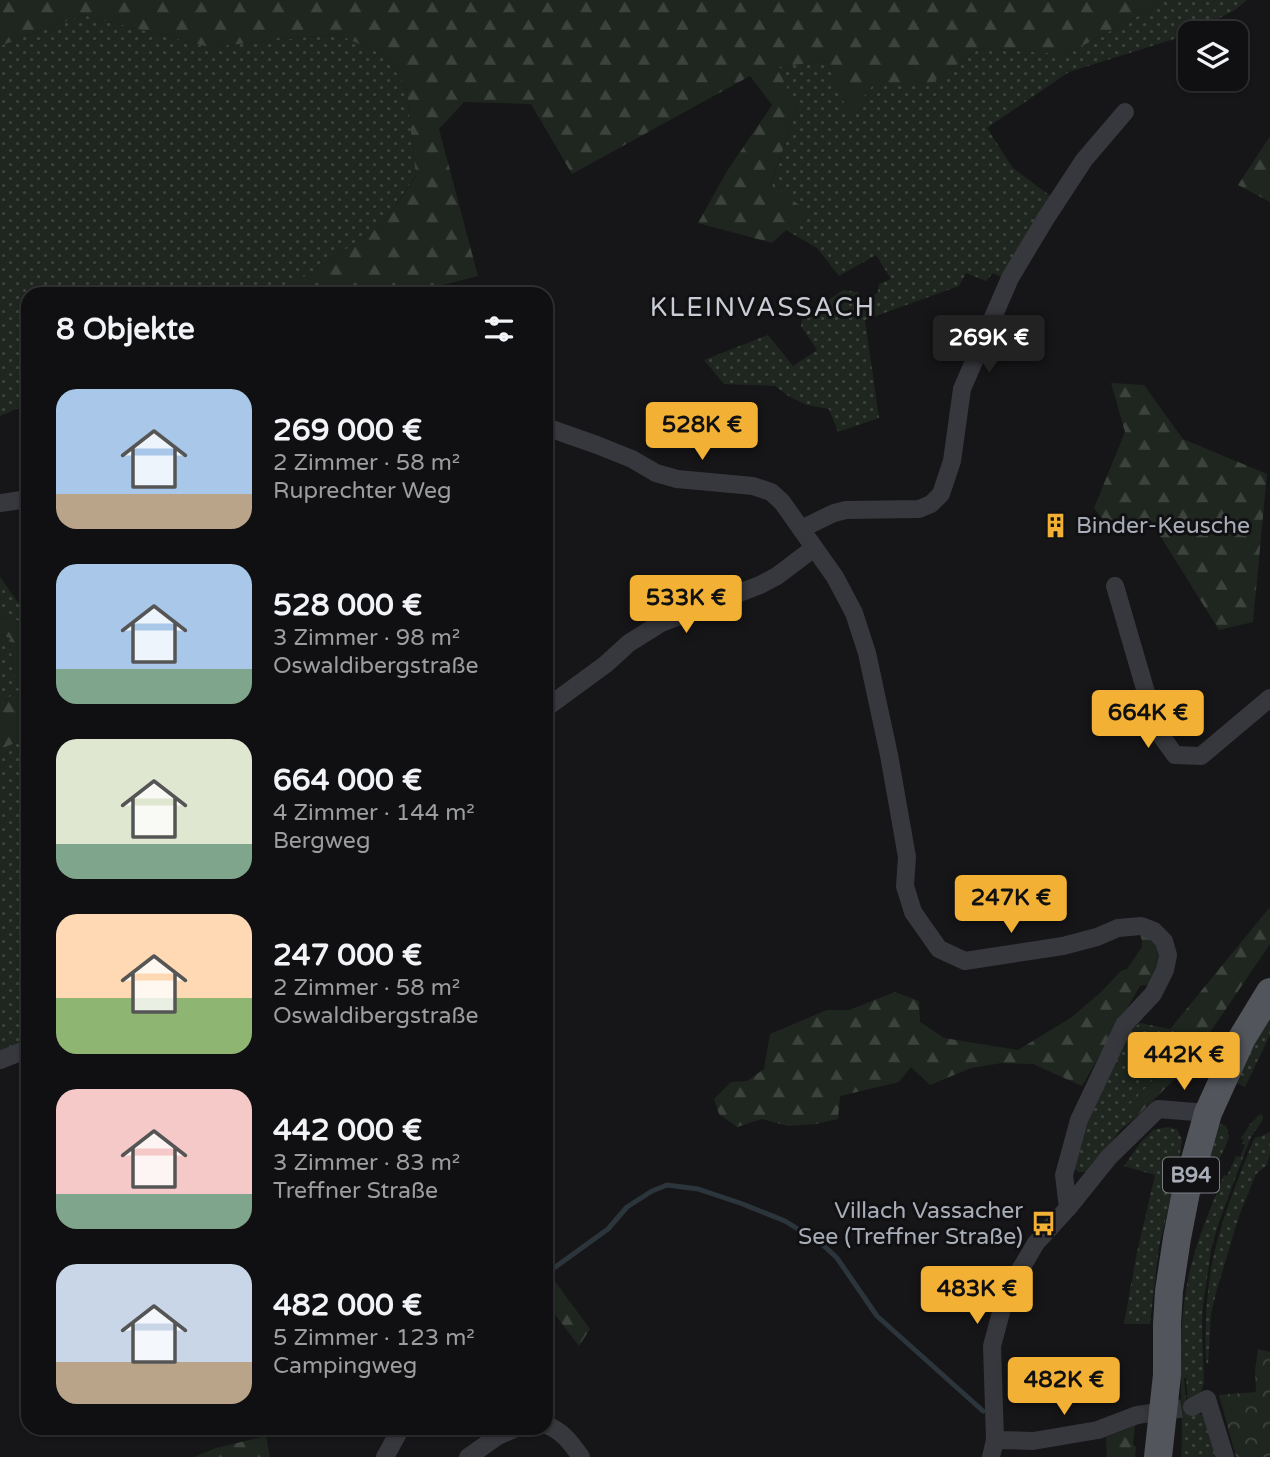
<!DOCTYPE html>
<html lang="de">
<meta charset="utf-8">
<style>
:root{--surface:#101012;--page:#1e1e20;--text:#f1f3f6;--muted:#9c9d9f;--line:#303032;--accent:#f2b134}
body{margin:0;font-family:"Varela Round",sans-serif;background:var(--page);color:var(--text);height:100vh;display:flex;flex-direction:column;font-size:26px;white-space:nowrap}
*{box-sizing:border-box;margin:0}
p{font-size:23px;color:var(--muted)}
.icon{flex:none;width:38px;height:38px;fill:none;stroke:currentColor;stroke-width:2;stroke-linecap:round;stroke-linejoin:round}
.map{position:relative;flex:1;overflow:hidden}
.side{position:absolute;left:21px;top:287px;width:532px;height:1148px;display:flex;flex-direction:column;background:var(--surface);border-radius:21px;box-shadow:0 2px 5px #0004,0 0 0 2px var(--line)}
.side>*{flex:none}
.fabs{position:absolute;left:1178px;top:21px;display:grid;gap:14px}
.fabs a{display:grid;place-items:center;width:70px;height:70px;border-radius:14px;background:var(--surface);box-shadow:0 2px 5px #0004,0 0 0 2px var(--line);font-size:35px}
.price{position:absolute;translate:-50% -60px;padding:0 16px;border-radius:7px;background:var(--accent);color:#111;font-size:23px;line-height:46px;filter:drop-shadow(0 2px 4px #0008)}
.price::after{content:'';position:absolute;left:50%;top:42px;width:21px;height:16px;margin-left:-10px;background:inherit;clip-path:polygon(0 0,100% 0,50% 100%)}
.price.on{background:#222;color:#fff}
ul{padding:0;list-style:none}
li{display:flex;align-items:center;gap:21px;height:175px;padding:0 35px}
li span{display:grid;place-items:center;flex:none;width:196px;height:140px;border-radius:21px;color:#555}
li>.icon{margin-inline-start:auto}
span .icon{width:84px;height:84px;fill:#fffc;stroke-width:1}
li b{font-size:30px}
h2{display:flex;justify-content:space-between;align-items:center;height:84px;padding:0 35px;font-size:30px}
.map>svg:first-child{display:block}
.grass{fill:url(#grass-dots)}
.forest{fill:url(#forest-firs)}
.park{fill:url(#park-crowns)}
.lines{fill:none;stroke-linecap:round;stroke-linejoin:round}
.stream{stroke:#2c353c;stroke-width:5}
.street-tunnel{stroke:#333438;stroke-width:18;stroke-dasharray:18 9;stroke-linecap:butt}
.street{stroke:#37383d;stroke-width:18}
.primary{stroke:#53555c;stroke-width:28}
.labels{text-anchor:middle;stroke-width:6;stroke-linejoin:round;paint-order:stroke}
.shield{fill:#111113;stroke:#7b7e86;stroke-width:2}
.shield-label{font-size:21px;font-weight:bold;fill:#a8adb8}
.poi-label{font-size:23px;fill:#a8adb8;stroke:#111113;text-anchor:start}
.quarter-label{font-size:26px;letter-spacing:2px;fill:#c9ccd4;stroke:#111113}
</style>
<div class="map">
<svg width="1270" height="1457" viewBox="0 0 1270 1457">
<defs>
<pattern id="grass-dots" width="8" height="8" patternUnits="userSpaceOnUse" patternTransform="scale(1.75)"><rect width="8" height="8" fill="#1e261f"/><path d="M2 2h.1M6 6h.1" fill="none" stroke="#3c433d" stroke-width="1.8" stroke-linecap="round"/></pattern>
<pattern id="forest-firs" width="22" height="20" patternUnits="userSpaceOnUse" patternTransform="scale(1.75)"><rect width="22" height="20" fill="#1e261f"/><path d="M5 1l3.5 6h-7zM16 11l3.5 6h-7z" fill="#3c433d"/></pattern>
<pattern id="park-crowns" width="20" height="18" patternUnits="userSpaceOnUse" patternTransform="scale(1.75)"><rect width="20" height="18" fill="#1e261f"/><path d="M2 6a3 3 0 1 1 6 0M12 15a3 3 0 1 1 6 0" fill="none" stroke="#3c433d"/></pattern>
</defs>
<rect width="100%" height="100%" fill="#161618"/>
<g class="grass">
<path d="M1168,0H1247L1235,10L1187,35L1069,72L987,128L1013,168L1053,198L1003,278L993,273L986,281L966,273L959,286L865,320L879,418L838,432L829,409L807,405L790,397L775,386L724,384L704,360L768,335L793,366L817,350L801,326L802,319L843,290L858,292L865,302L878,292L879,284L891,279L876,255L839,276L817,248L786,230L806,211L771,185L797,109L777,67L827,61L849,114L872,86H927L980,48L1067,54Z"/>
<path d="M83,15L209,47L337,34L384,55L406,87L416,175L381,226L278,294H28V404L0,416V46Z"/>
<path d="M0,577L20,605L28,610V625L19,621L0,616Z"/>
<path d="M0,635L10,638L14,677L21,688L0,705Z"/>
<path d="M28,738V1042L0,1053V749Z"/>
<path d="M1270,1014V1035L1245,1087L1235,1082Z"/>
<path d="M1140,1023L1170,1029L1187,1037L1192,1059L1179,1075L1176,1070L1160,1072L1129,1106L1133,1120L1121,1129L1090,1172H1078L1071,1165C1086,1123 1104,1049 1140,1023Z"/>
<path d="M1261,1114L1263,1117L1262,1121L1251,1137L1242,1160L1218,1225L1211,1251L1203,1305L1202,1326L1204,1383L1200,1395L1188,1401L1186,1378H1184L1187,1412L1205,1415L1224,1457H1181C1184,1419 1179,1381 1181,1343C1182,1312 1186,1281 1195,1251C1203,1225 1214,1200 1224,1175L1227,1176L1236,1156L1240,1157L1245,1145L1242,1143L1244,1140L1241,1138L1251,1123Z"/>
<path d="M1220,1124L1226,1126L1229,1136L1226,1145L1210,1179L1200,1196L1206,1165L1219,1125Z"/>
<path d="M1168,1127L1177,1129L1182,1140L1177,1172L1159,1247L1150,1324H1124L1136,1257L1155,1175L1124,1166L1141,1142L1153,1130Z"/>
<path d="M1270,1132V1153L1267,1165L1256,1174L1239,1216L1217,1289L1211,1314L1208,1364L1206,1362C1204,1321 1207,1278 1218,1238C1227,1205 1241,1172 1253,1141L1256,1137H1259Z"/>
</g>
<g class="forest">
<path d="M0,0H1168L1067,54L980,48L927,86H872L849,115L827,61L777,67L797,109L771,184L807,211L772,243L698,223L727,171L772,105L750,76L572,174L531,104L464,102L439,129L478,276L407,294H278L381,226L416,176L406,87L384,55L337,34L209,47L83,15L0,46Z"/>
<path d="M1270,136V202L1238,185Z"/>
<path d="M1111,383L1144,385L1183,439L1267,474L1253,622L1219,630L1149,518L1106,523L1094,508L1125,432Z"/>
<path d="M0,616L20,621L28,625V738L0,749V705L21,688L14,677L10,638L0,635Z"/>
<path d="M1270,907V944L1192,1059L1187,1037L1170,1029Z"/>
<path d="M1139,930L1158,945L1157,972L1151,984L1140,986L1082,1086L1033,1064L1002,1063L971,1068L930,1085L911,1067L899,1082L840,1096L838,1119L816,1124L788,1126L762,1119L737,1127L719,1114L714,1099L731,1082L747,1081L764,1069L770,1034L827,1010H849L895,992L919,1001L920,1022L944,1038L1018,1050L1072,1017L1101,992L1121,971L1127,969L1142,947V941Z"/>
<path d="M1168,1065L1179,1075L1133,1120L1128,1106Z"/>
<path d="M551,1276L590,1329L579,1346L546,1303V1278Z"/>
<path d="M1135,1426L1133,1444L1136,1447L1135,1457H1107L1106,1437Z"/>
<path d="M266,1436L270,1457H194L216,1448Z"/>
</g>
<path class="park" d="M1258,1349L1270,1352V1457H1236L1219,1395L1256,1392L1255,1370Z"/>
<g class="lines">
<path class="stream" d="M546,1266L554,1268L608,1229L627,1207L652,1191L667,1185L698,1189L740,1203L785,1221L822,1244L837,1258L877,1316L983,1411"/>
<path class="street-tunnel" d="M1137,1415L1192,1407"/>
<g class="street">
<path d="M546,427L597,445L632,459L656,473L677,479L753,486L771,492L782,502L835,577L854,613L867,653L889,755L907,857L905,886L913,912L939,949L965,961L1063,946L1097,937L1118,928L1141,926L1154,931L1164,941L1168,955L1165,970L1153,994L1124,1025L1079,1120L1064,1175L1068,1208"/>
<path d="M0,503L28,499"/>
<path d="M801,529L834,513L846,510L919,509L931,504L941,494L952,461L962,389L1010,278L1046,218L1084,160L1125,112"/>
<path d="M1115,586L1157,730L1175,755L1201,756L1270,698"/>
<path d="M546,708L606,664L629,643L661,623L760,585L777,576L814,548"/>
<path d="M0,1060L28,1049"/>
<path d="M1192,1407L1207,1399L1225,1457"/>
<path d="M546,1425C563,1431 571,1443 581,1457"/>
<path d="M995,1440L1033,1441L1098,1430L1137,1415"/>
<path d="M385,1457L401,1428"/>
<path d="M468,1457L498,1436L516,1428"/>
<path d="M991,1457L995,1440L992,1346L1006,1294L1036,1243L1068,1208L1109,1157L1158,1109L1208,1113"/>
</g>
<path class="primary" d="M1158,1457L1167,1375V1324L1169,1291L1177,1238L1186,1192L1208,1113L1242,1038L1270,992"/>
</g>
<defs>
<symbol id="building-bare" viewBox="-9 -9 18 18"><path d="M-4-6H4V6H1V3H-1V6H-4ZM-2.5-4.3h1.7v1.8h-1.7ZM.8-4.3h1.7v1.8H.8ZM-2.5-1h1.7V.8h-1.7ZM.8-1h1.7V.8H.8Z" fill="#f2b134" stroke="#111113" stroke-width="2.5" paint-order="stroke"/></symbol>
<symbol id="bus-bare" viewBox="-9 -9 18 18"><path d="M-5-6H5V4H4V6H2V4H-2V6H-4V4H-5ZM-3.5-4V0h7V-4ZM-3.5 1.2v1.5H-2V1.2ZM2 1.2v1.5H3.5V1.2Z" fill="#f2b134" stroke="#111113" stroke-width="2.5" paint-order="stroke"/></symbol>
</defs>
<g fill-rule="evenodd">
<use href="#building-bare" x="1038" y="508" width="35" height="35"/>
<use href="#bus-bare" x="1026" y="1206" width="35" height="35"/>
</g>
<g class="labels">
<rect class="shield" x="1163" y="1157.5" width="56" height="35" rx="5"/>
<g class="shield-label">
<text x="1191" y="1182">B94</text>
</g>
<g class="poi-label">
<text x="1076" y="533">Binder-Keusche</text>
<text x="1023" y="1218" text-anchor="end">Villach Vassacher<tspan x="1023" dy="26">See (Treffner Straße)</tspan></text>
</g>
<g class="quarter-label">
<text x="763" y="316">KLEINVASSACH</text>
</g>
</g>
</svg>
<div class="fabs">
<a><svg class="icon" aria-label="layers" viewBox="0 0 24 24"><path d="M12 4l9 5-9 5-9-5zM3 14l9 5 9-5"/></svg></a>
</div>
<b class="price on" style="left:989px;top:375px">269K €</b>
<b class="price" style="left:702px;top:462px">528K €</b>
<b class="price" style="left:686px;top:635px">533K €</b>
<b class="price" style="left:1148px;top:750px">664K €</b>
<b class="price" style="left:1011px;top:935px">247K €</b>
<b class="price" style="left:1184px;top:1092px">442K €</b>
<b class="price" style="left:977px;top:1326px">483K €</b>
<b class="price" style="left:1064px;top:1417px">482K €</b>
<section class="side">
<h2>8 Objekte<svg class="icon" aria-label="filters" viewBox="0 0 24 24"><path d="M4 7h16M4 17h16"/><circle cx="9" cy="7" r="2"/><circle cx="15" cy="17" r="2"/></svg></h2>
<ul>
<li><span style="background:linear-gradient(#a9c7e8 75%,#b9a48a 0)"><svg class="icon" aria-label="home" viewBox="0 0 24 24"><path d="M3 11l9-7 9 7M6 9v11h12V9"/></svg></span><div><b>269 000 €</b><p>2 Zimmer · 58 m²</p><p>Ruprechter Weg</p></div></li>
<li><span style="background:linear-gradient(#a9c7e8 75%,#7fa58c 0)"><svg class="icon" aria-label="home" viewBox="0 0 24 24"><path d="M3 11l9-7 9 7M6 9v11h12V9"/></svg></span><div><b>528 000 €</b><p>3 Zimmer · 98 m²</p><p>Oswaldibergstraße</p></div></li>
<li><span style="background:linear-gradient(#dfe7d0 75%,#7fa58c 0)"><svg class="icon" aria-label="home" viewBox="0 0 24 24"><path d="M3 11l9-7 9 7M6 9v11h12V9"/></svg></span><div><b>664 000 €</b><p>4 Zimmer · 144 m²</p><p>Bergweg</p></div></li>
<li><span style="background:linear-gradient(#ffd9b3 60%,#8fb573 0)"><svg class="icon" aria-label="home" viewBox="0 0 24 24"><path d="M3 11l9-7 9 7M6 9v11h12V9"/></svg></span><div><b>247 000 €</b><p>2 Zimmer · 58 m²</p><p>Oswaldibergstraße</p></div></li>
<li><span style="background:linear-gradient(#f6c9c9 75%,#7fa58c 0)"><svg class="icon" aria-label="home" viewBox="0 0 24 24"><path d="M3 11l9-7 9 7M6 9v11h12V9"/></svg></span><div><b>442 000 €</b><p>3 Zimmer · 83 m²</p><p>Treffner Straße</p></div></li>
<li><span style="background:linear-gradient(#c9d6e8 70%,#b9a48a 0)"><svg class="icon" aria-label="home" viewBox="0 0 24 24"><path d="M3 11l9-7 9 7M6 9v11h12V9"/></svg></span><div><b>482 000 €</b><p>5 Zimmer · 123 m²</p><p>Campingweg</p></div></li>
</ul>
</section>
</div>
